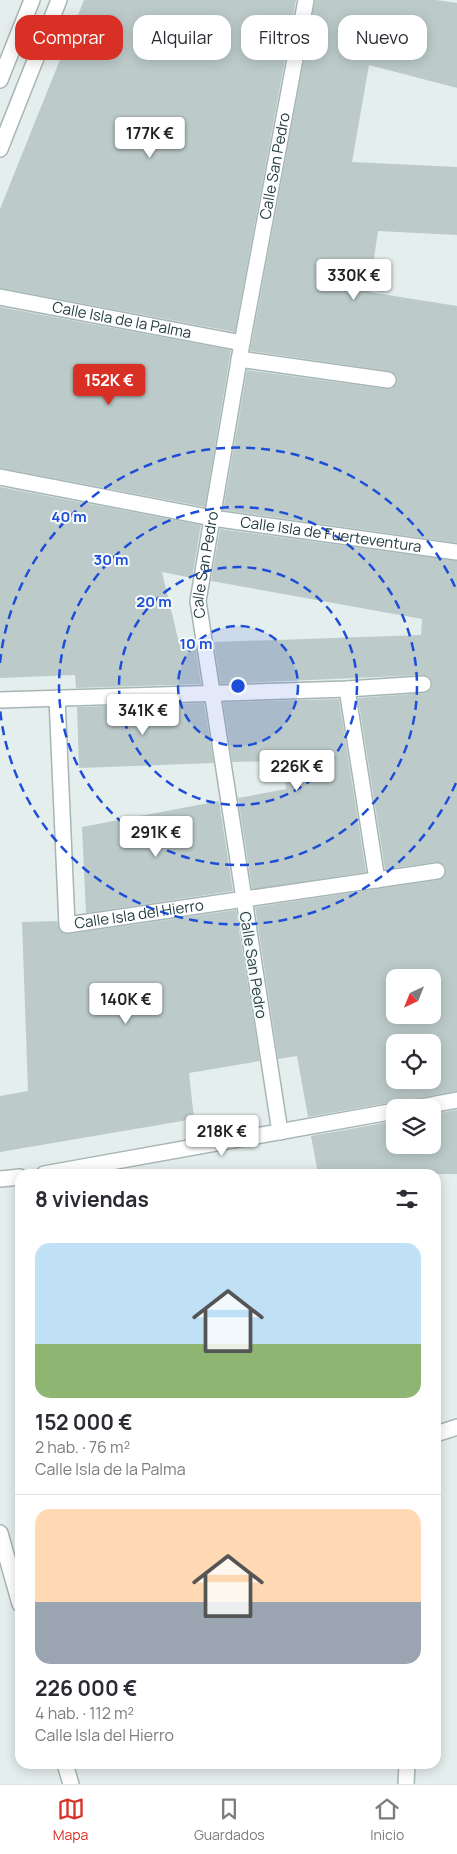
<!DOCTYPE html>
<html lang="es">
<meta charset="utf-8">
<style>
:root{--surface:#fff;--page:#f7f7f7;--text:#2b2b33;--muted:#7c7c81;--line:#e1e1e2;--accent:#d93025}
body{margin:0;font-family:Manrope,sans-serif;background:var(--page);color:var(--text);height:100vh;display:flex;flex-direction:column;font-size:19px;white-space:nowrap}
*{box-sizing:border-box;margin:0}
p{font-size:16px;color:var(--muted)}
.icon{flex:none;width:28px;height:28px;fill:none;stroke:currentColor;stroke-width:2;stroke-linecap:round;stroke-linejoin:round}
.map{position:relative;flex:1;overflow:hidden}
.drawer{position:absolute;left:15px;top:1169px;width:426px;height:600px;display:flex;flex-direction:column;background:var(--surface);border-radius:15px;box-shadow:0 2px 12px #0003}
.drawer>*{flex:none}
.banner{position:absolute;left:15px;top:15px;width:428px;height:45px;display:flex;gap:10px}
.needle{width:32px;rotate:223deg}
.controls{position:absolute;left:386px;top:969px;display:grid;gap:10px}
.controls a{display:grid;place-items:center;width:55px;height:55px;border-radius:10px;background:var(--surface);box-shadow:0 2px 12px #0003;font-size:25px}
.price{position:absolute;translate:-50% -42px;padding:0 11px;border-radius:5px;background:#fff;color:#222;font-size:16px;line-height:32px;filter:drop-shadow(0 1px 2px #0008)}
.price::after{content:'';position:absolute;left:50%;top:30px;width:15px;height:11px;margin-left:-8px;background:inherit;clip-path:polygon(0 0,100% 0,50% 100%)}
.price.selected{background:var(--accent);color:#fff}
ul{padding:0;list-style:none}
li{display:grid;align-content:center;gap:10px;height:265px;padding:0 20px}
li+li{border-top:1px solid var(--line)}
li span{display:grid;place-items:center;height:155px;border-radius:15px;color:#555}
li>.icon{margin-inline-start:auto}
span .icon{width:90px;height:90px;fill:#fffc;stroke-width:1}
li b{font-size:21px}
h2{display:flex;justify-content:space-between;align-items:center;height:60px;padding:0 20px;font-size:21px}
.chip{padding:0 18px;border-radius:15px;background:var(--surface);box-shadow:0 2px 12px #0003;font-size:18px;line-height:45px}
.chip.selected{background:var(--accent);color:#fff}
.dock{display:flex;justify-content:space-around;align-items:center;height:70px;border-top:1px solid var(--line);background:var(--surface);font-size:14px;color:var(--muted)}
.dock a{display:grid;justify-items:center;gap:2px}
.dock .selected{color:var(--accent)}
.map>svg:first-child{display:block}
.building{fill:#bccbca;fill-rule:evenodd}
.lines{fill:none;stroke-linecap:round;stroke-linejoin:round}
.minor-casing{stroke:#a6b5b5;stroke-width:18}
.minor{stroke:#fff;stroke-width:15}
.ring{fill:none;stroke:#1d4ed8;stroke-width:2.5;stroke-dasharray:9 6}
.labels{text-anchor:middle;stroke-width:4;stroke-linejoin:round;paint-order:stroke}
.street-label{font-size:15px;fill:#233d3f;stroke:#f5faf9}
.centre{fill:#1d4ed8;stroke:#f5faf9;stroke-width:2.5}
.ring-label{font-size:15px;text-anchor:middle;font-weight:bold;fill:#1d4ed8;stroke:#f5faf9;stroke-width:4;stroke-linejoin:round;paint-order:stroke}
</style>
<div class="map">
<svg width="457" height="1784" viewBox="0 0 457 1784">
<rect width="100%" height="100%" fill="#e4eeed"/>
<g class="building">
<path d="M84,0H296L235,332L0,288V209Z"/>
<path d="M315,0H436L457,3V88L369,65L352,162L457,167V235L378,231L369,292L457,306V543L223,510L247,370L387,389L392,388L397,382L396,376L389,371L250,351Z"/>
<path d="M0,307L231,350L205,507L0,468Z"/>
<path d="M0,487L201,525L192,578L162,572L179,643L195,642L201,684L76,688L75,675L0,678Z"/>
<path d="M220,529L457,561V1091L412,1099L408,1101L405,1108L399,1102H393L308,1117L297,1056L278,1059L255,907L438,880L445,875V866L436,862L385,869L358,698L424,693L431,689L432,683L428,676L422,675L220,684L214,642L421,635L422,619L211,581ZM395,978H432V1015H395ZM395,1042H432V1080H395Z"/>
<path d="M339,699L366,872L252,889L238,798L286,789L283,761L232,762L223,702Z"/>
<path d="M204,703L214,763L79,768L77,707Z"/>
<path d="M219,801L233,891L86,913L82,827Z"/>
<path d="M236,910L260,1061L189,1073L194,1119L0,1152V1096L28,1091L22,922L57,921L60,931L68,934Z"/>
<path d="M457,1110V1174H318L311,1136L395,1121V1145H432V1114Z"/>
</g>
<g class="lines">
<defs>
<g id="minor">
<path d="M0,80L32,0"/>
<path d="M0,149L59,0"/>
<path id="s1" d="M0,297L242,343"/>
<path d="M239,359L388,380"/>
<path id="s2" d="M0,477L212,518L457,552"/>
<path d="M347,689L377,880"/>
<path id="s3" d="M57,698L67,925L437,871"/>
<path d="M0,700L347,689L423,684"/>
<path d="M414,1108L457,1100"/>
<path id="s4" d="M280,1132L198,601L242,343L306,0"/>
<path d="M44,1174L395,1111"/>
<path d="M0,1179L20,1177"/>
<path d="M436,1434L457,1427"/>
<path d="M0,1533L20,1604"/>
<path d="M65,1764L71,1784"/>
<path d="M406,1784L407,1764"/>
</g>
</defs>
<use href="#minor" class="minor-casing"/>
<use href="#minor" class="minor"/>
</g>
<circle cx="238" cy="686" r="60" fill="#1d4ed8" fill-opacity=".12"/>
<g class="ring">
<circle cx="238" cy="686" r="60"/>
<circle cx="238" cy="686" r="119"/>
<circle cx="238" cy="686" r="179"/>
<path d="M456 783A239 239 0 0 1 0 709M0 663A239 239 0 0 1 456 589"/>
</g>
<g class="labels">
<g class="street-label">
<text dy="5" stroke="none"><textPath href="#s4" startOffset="979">Calle San Pedro</textPath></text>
<text dy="5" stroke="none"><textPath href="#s1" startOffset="124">Calle Isla de la Palma</textPath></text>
<text dy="5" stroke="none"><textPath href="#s2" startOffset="336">Calle Isla de Fuerteventura</textPath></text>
<text dy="5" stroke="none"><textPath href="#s4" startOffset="574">Calle San Pedro</textPath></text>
<text dy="5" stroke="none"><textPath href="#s3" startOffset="300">Calle Isla del Hierro</textPath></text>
<text transform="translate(253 965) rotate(81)" y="5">Calle San Pedro</text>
</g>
</g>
<circle cx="238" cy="686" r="8" class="centre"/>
<g class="ring-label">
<text x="69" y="522">40 m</text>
<text x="111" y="565">30 m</text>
<text x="154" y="607">20 m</text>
<text x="196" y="649">10 m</text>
</g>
</svg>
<div class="controls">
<a><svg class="needle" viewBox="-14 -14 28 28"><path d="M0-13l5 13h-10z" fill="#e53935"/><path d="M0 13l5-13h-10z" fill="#7c7c81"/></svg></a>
<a><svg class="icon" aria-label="locate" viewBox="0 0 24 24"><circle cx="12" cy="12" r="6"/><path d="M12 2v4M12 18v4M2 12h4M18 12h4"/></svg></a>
<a><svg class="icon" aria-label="layers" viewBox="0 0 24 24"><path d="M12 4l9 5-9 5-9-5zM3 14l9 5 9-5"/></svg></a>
</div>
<b class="price" style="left:150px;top:159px">177K €</b>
<b class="price" style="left:354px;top:301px">330K €</b>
<b class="price selected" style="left:109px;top:406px">152K €</b>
<b class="price" style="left:143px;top:736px">341K €</b>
<b class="price" style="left:297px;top:792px">226K €</b>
<b class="price" style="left:156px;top:858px">291K €</b>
<b class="price" style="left:126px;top:1025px">140K €</b>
<b class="price" style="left:222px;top:1157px">218K €</b>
<div class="banner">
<a class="chip selected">Comprar</a>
<a class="chip">Alquilar</a>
<a class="chip">Filtros</a>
<a class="chip">Nuevo</a>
</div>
<section class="drawer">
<h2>8 viviendas<svg class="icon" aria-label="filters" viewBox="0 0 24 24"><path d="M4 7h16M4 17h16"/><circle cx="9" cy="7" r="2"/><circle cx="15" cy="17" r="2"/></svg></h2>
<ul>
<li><span style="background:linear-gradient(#bfe0f5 65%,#8fb573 0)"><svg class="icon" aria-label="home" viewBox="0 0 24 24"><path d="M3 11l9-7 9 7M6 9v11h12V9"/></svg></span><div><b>152 000 €</b><p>2 hab. · 76 m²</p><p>Calle Isla de la Palma</p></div></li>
<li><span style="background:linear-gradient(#ffd9b3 60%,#9aa5b1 0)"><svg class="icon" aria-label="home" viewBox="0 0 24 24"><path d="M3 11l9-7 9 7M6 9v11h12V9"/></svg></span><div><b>226 000 €</b><p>4 hab. · 112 m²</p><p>Calle Isla del Hierro</p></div></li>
</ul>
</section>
</div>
<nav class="dock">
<a class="selected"><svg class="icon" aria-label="map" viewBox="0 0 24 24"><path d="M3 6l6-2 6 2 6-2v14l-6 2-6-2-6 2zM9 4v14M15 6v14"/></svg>Mapa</a>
<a><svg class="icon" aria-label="saved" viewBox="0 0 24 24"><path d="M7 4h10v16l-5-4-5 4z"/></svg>Guardados</a>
<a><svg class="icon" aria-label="home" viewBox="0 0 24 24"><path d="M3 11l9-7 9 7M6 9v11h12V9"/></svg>Inicio</a>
</nav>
